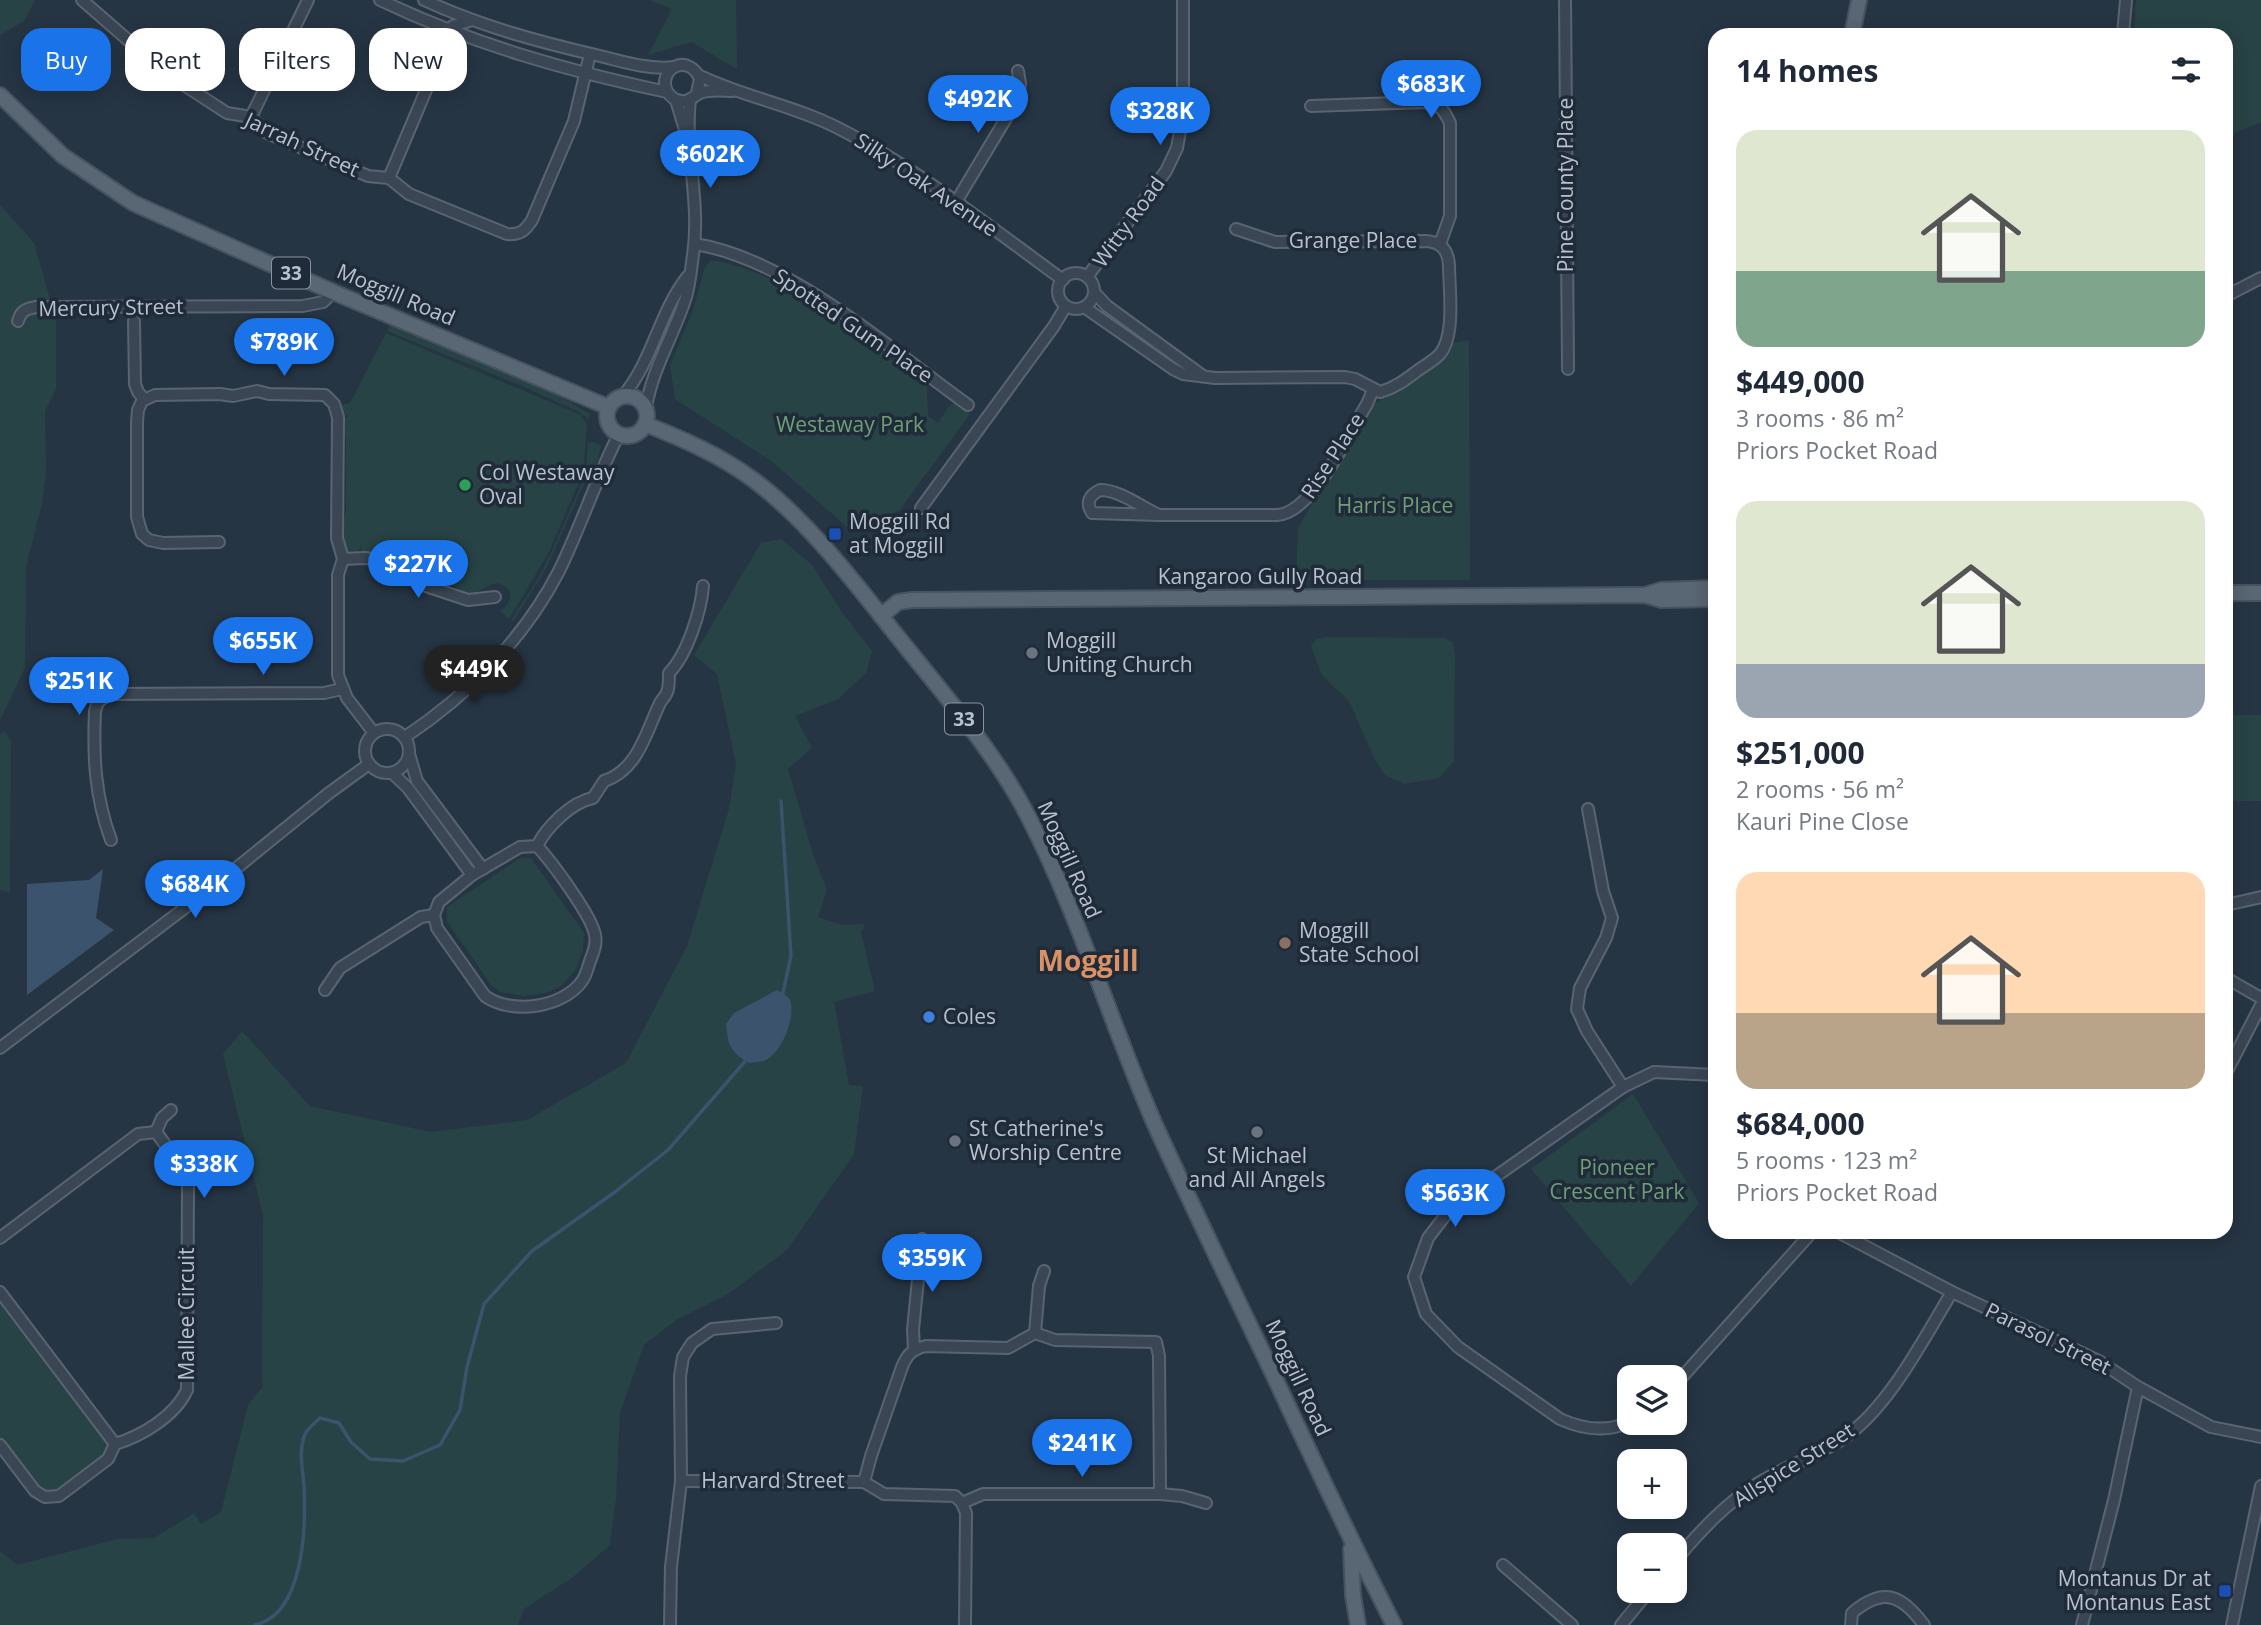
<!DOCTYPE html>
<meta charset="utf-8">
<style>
:root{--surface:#fff;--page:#f2f2f3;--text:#1f2937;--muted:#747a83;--accent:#1a73e8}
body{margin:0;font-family:"Open Sans",sans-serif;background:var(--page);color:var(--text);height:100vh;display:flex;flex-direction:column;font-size:26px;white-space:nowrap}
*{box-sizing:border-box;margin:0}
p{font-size:23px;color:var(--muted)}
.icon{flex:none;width:38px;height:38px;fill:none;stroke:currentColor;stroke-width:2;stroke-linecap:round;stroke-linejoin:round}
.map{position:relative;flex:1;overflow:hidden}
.drawer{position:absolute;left:1708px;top:28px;width:525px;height:1211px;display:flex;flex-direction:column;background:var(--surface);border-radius:21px;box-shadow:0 4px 18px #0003}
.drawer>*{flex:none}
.guide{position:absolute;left:21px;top:28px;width:665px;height:63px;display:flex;gap:14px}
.tools{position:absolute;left:1617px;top:1365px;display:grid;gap:14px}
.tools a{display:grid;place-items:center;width:70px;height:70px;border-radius:14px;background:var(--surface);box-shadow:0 4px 18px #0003;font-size:35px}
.price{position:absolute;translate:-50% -60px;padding:0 16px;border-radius:24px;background:var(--accent);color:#fff;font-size:23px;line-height:46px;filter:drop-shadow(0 2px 4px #0008)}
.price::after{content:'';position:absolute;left:50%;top:42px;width:21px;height:16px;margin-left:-10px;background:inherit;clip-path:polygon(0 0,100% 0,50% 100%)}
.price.current{background:#222;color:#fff}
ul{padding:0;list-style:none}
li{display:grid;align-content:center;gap:14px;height:371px;padding:0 28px}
li span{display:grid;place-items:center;height:217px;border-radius:21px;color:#555}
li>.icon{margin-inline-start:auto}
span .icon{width:126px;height:126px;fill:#fffc;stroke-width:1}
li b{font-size:30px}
h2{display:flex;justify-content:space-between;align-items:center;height:84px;padding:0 28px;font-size:30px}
.tag{padding:0 24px;border-radius:21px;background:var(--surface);box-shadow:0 4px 18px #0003;font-size:24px;line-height:63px}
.tag.current{background:var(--accent);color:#fff}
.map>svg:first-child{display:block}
.green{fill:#284345}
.water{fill:#3b536d}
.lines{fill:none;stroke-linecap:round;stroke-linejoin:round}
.stream{stroke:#3b536d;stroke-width:3.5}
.minor-casing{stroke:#596471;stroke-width:14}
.major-casing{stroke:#475260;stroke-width:18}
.minor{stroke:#3a4653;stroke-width:10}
.major{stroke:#596673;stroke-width:14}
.leisure-dot{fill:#2e9e5b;stroke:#1f2b39;stroke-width:2.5}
.transit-dot{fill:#1a4fb4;stroke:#1f2b39;stroke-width:2.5}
.worship-dot{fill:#6b7280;stroke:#1f2b39;stroke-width:2.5}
.education-dot{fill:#8d6e63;stroke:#1f2b39;stroke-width:2.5}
.shop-dot{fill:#3f7fe0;stroke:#1f2b39;stroke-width:2.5}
.labels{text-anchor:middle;stroke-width:7;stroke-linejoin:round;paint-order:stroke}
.shield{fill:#1f2b39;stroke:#8a94a1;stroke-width:2}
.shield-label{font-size:19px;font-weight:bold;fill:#b8c1cd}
.street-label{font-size:21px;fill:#b8c1cd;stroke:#1f2b39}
.park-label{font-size:21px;fill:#6e9f76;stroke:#1f2b39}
.poi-label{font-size:21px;fill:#b8c1cd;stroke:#1f2b39;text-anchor:start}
.district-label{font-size:28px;font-weight:bold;fill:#da9166;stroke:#1f2b39}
</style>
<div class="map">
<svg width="2261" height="1625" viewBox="0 0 2261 1625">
<rect width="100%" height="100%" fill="#263544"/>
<g class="green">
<path d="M0,0H35L24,21L0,35Z"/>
<path d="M649,0H736L737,69L692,42L648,55L672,9Z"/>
<path d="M2136,0H2261V122L2226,137V35H2134Z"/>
<path d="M0,205L34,243L56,320V389L45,411L46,474L42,503L26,567L25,667L0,721Z"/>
<path d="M711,260C793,274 861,338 927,385L928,416L938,423L949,406L955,403L970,414L899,511L851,530L770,460L675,399L670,365L693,310L705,267Z"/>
<path d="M390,324L561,397L590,414L589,420L579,412L522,386L387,331Z"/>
<path d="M386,333L576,413L581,415L587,425L583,472L549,552L509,619L500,611C510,606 515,592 503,585C490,578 481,596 468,593C466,593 460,589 458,588C447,583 434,581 422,575C397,564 393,554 362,554L361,544L358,554L347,551C338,541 341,524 346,513V439L343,431L342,419L349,416L342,414L341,405L350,403Z"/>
<path d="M1469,340L1470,580H1296L1298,528L1332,470L1375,404L1445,355L1452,343Z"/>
<path d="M594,442L601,446L598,460L589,472L547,567L513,622L511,620L538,579L551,553L582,483L586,469L588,443Z"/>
<path d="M781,539L812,565L841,611L872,651L866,673L838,699L795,716L812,748L788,769L813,854L827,890L818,917L842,925L865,924L861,932L875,991L834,1002L849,1085L863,1086L854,1154L787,1250L728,1294L676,1320L644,1345L620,1413L616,1498L610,1545L573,1577L524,1609L518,1625H0V1551L17,1565L118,1539L154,1538L194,1513L201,1524L221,1512L248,1405L262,1387L263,1215L223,1054L242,1031L310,1106L431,1132L527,1120L626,1063L687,946L729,809L736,764L717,674L694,655L761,543Z"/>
<path d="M1326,637L1445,638L1452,642L1455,652L1454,761L1439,778L1404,784L1385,775L1375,760L1349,701L1322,675L1311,646L1317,639Z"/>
<rect x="2226" y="715" width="35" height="86"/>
<path d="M4,731L11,741L10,893L0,890V734Z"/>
<path d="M520,858H531L584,933L583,950L575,971L562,985L547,993L523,996L500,992L491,985L447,921V907Z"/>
<path d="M1633,1094L1699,1203L1631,1286L1531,1169Z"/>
<path d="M0,1299L106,1441L107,1448L101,1459L54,1491L41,1489L36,1485L0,1438Z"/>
</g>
<g class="water">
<path d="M103,869L96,918L114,930L27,995V884L89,880Z"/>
<path d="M777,990C782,993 787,995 790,1000C796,1017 782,1052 766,1060C762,1062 754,1062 749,1063C730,1052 728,1045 726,1024L734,1013Z"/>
</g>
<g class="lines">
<g class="stream">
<path d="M781,801L791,956L782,997"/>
<path d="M255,1625C304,1614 306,1528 304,1487C303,1469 298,1452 305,1434C308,1428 315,1423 320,1418L339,1423L351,1442L370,1459L403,1461L440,1445L460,1410L467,1367L484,1304L532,1251L615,1192L668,1150L748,1058"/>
</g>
<defs>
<g id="minor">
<path d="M82,0L167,74L227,113L251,117L267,133L368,176L389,178L409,194L507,234C520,235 525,231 532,220L574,121L590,54"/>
<path d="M380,0C472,44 568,71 667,92"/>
<path d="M424,0C480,26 539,42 600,56C624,62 649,70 674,67"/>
<path d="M1565,0L1568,369"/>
<path d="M2123,35L2126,0"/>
<path d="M698,75C743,97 793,105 838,128C918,169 990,227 1063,280"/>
<path d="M697,93L700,79C696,69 686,61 674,67C669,70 666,75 665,81C664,92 674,103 686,101C691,100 695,95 700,93C710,89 723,91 733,91"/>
<path d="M676,100L685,130"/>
<path d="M1311,106L1426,102C1440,104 1444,110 1450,123V216L1440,244"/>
<path d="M251,117L308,0"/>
<path d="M389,178L453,26L472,20"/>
<path d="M956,202L1017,100L1020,84L1018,71"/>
<path d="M695,244C789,259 890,349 968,405"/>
<circle cx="1076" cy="291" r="18"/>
<path d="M1087,277L1166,171L1177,148L1183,115V0"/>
<path d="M1094,292L1107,306L1203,376"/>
<path d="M2226,296L2261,278"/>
<path d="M1084,307L1173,369L1183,374L1215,378L1345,377L1355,379L1380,392C1395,388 1405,380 1417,371C1424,366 1433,361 1439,355C1456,337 1449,289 1449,265C1448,250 1441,242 1426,241L1275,242L1236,229"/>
<path d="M18,321C21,311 25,309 36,307L303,306L323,302L333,292"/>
<path d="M134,321L135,384L138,392L144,399"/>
<path d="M623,396C653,360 659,313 687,277"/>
<path d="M646,408C652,369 674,335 686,297C690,284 691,268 693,255C701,202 684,151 690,99"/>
<path d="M1100,490C1120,490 1141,507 1159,515L1092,513C1085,502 1090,495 1100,490Z"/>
<path d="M921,508L1054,326L1066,306"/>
<path d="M1159,515H1277C1313,513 1349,433 1367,404L1373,390"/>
<path d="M219,542L163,543L149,540L142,534L137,517V422L138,410L142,401L155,395L220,394L233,396L257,391L269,394L325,395L334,404L338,417L337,538L343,559L338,575V675L347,698L374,733"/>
<path d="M343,559L365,558L382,560L426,586L468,600L495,597"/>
<circle cx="387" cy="751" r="22"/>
<path d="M405,737C468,695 524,639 559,571C581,526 596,479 619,434"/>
<path d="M409,754L417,781L483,869"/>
<path d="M392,773L408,788L472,875"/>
<path d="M1588,809L1603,891L1612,918L1606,938L1580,988L1577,1009L1587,1031L1623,1087"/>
<path d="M111,840C95,797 93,757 95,711L98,702L109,694L324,693L342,689"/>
<path d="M2226,905L2261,897"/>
<path d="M434,915L437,928L485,996C511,1015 563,1008 582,981C586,976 588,967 590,961C593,953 597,945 595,935C592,916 551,861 537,846"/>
<path d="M2226,978L2261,998"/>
<path d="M325,990L340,968L421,917L434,915L439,902L472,875L520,847L537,846C546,828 571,802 593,798L604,781C638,770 646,732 660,703C663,698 667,695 668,689C669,684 669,678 669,673C687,655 701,611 703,586"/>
<path d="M0,1048L223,879L329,793L369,764"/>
<path d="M2226,1073L2261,1005"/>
<path d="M156,1132L162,1118L171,1110"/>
<path d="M1838,1232L1952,1292L2099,1361L2138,1387L2211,1427L2261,1437"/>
<path d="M0,1238L138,1134L156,1132L183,1169L188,1181L187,1390C175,1416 142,1436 115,1444"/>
<path d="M0,1292L115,1444"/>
<path d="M1035,1333L1039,1286L1044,1271"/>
<path d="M914,1349L913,1330L922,1239"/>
<path d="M1675,1385L1812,1232"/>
<path d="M1629,1422C1606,1433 1582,1429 1560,1419L1458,1347L1426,1314L1414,1277L1428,1238L1451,1208L1623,1087L1654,1072L1715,1075"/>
<path d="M0,1445L35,1491L45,1497L59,1496L108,1459L115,1444"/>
<path d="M681,1481L864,1482"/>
<path d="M962,1503L983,1494H1160L1182,1496L1206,1503"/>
<path d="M1675,1561C1700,1531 1727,1502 1760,1482C1788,1465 1820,1455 1845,1437C1889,1407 1924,1338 1952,1292"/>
<path d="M1503,1565L1572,1625"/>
<path d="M670,1625L671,1567L681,1481L680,1376L683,1357L692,1343L712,1329L776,1323"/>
<path d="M965,1625L966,1513L962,1503L955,1496L884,1494L864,1482L871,1456L902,1367C907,1354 913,1349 926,1346L1008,1348L1035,1333L1055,1340L1156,1342L1159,1356L1160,1494"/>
<path d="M1621,1625L1649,1591"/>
<path d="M1851,1625L1852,1613C1883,1587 1901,1594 1924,1625"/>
<path d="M2082,1625L2114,1500L2138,1387"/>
<path d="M2232,1625L2261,1486"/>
</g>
<g id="major">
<path d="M1852,35L1859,0"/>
<path d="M0,95L63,156L133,203L333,292L608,407"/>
<circle cx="627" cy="416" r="20"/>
<path d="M645,424C683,439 722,456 755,481C813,525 860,590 906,647C950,702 997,755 1029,818C1080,917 1111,1025 1156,1127C1194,1210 1234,1293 1274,1376C1313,1460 1352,1543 1394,1625"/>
<path d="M2226,593H2261"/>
<path d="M1645,595L1661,590L1715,588"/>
<path d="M881,616L898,602L912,600L1645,595L1662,600L1715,599"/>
<path d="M1351,1549L1353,1595L1358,1625"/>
</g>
</defs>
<use href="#minor" class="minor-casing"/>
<use href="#major" class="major-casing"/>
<use href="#minor" class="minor"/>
<use href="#major" class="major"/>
</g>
<circle class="leisure-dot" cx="465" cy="485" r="7"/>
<g class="transit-dot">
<rect x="828" y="527" width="14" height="14" rx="3.5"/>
<rect x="2218" y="1584" width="14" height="14" rx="3.5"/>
</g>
<g class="worship-dot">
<circle cx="1032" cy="653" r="7"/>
<circle cx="1257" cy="1132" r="7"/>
<circle cx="955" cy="1141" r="7"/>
</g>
<circle class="education-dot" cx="1285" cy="943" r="7"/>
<circle class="shop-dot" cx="929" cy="1017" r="7"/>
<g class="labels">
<g class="shield">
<rect x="272" y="257.5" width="38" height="31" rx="5"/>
<rect x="945" y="703.5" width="38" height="31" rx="5"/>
</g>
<g class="shield-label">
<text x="291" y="280">33</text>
<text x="964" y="726">33</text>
</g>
<g class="street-label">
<text transform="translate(302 145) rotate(25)" y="7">Jarrah Street</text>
<text transform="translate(926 185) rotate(34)" y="7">Silky Oak Avenue</text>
<text transform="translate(1566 185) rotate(-90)" y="7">Pine County Place</text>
<text transform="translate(1129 222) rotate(-54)" y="7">Witty Road</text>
<text x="1353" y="248">Grange Place</text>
<text transform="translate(396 295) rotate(23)" y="7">Moggill Road</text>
<text transform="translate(111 308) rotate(-1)" y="7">Mercury Street</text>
<text transform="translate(853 326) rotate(34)" y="7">Spotted Gum Place</text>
<text transform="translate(1333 456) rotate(-57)" y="7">Rise Place</text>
<text x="1260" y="584">Kangaroo Gully Road</text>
<text transform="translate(1069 860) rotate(66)" y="7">Moggill Road</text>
<text transform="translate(187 1314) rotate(-90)" y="7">Mallee Circuit</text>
<text transform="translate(2048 1339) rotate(26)" y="7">Parasol Street</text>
<text transform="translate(1298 1378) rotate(65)" y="7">Moggill Road</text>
<text transform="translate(1794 1465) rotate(-32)" y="7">Allspice Street</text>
<text x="773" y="1488">Harvard Street</text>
</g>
<g class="park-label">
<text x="850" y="432">Westaway Park</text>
<text x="1395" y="513">Harris Place</text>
<text x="1617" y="1175">Pioneer<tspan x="1617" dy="24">Crescent Park</tspan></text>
</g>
<g class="poi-label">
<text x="479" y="480">Col Westaway<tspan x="479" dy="24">Oval</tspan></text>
<text x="849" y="529">Moggill Rd<tspan x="849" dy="24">at Moggill</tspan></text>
<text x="1046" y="648">Moggill<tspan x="1046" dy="24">Uniting Church</tspan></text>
<text x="1299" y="938">Moggill<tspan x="1299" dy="24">State School</tspan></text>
<text x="943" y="1024">Coles</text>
<text x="969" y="1136">St Catherine's<tspan x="969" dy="24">Worship Centre</tspan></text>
<text x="1257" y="1163" text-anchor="middle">St Michael<tspan x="1257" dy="24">and All Angels</tspan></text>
<text x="2211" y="1586" text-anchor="end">Montanus Dr at<tspan x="2211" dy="24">Montanus East</tspan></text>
</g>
<g class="district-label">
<text x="1088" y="971">Moggill</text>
</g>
</g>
</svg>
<div class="tools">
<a><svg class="icon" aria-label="layers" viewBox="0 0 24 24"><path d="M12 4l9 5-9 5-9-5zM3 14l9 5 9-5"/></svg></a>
<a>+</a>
<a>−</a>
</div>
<b class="price" style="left:1431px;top:120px">$683K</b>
<b class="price" style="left:978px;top:135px">$492K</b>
<b class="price" style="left:1160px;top:147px">$328K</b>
<b class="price" style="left:710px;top:190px">$602K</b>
<b class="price" style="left:284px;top:378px">$789K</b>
<b class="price" style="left:418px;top:600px">$227K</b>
<b class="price" style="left:263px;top:677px">$655K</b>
<b class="price current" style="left:474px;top:705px">$449K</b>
<b class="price" style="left:79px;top:717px">$251K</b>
<b class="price" style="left:195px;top:920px">$684K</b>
<b class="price" style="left:204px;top:1200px">$338K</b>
<b class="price" style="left:1455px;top:1229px">$563K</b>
<b class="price" style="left:932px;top:1294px">$359K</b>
<b class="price" style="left:1082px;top:1479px">$241K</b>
<div class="guide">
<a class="tag current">Buy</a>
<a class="tag">Rent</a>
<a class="tag">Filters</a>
<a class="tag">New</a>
</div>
<section class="drawer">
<h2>14 homes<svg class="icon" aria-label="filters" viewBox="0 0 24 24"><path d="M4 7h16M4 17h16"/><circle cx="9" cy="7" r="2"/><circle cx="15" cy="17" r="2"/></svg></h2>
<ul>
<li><span style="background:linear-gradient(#dfe7d0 65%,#7fa58c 0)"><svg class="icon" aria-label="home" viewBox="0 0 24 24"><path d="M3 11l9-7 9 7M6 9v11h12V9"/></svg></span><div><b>$449,000</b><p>3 rooms · 86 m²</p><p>Priors Pocket Road</p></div></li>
<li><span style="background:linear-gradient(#dfe7d0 75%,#9aa5b1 0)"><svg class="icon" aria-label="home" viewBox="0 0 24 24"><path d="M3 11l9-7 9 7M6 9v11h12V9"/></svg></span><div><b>$251,000</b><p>2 rooms · 56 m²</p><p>Kauri Pine Close</p></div></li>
<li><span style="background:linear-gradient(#ffd9b3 65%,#b9a48a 0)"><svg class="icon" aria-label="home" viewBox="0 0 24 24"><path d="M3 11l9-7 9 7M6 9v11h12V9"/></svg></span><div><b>$684,000</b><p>5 rooms · 123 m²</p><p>Priors Pocket Road</p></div></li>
</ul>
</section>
</div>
